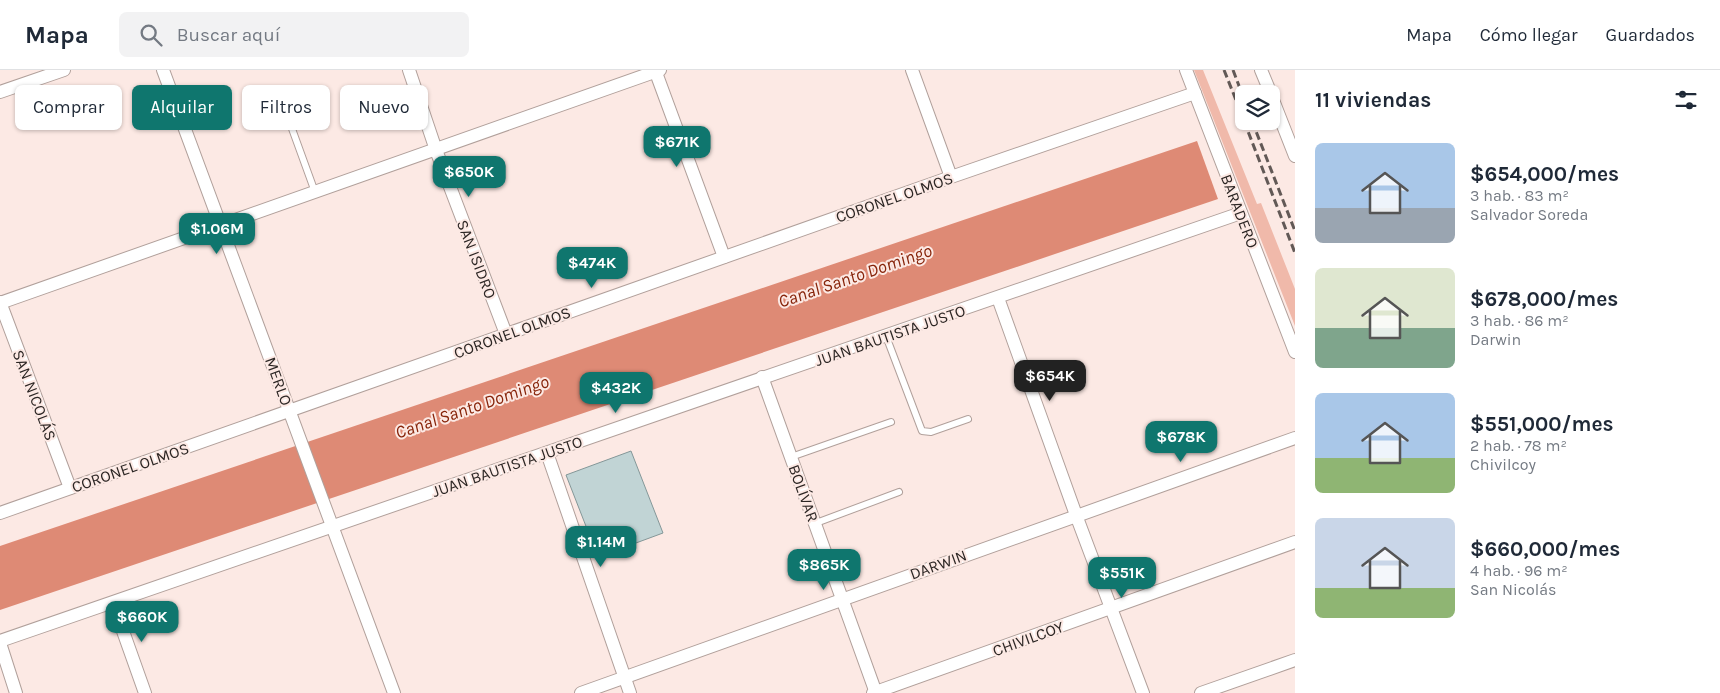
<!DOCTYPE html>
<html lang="es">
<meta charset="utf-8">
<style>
:root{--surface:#fff;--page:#f2f2f3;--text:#1f2937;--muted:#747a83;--line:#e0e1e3;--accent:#0f766e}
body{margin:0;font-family:Karla,sans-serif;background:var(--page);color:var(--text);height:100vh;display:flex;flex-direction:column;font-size:19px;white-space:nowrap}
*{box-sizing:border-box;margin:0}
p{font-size:16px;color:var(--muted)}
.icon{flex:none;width:28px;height:28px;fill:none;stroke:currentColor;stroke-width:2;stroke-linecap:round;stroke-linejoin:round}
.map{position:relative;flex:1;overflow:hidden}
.side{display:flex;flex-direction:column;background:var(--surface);width:425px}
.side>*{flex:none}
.hud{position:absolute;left:15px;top:15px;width:475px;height:45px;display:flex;gap:10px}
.tools{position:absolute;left:1235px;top:15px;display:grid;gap:10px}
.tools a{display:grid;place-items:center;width:45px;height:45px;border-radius:8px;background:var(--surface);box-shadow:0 1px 4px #0004;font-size:25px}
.price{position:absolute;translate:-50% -42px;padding:0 11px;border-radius:10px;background:var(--accent);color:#fff;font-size:16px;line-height:32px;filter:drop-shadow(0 1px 2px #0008)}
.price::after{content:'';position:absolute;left:50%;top:30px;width:15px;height:11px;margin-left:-8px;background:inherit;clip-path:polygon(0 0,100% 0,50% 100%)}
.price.selected{background:#222;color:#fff}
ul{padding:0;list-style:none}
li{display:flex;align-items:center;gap:15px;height:125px;padding:0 20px}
li span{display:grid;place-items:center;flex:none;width:140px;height:100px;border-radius:8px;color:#555}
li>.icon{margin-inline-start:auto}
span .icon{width:60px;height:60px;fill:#fffc;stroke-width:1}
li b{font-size:21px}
h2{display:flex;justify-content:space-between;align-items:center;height:60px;padding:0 20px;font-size:21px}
.chip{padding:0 18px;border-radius:8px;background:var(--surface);box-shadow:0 1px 4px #0004;font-size:18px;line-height:45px}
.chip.selected{background:var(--accent);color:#fff}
header{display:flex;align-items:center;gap:30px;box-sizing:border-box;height:70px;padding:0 25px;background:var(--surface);border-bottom:1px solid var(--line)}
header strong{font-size:24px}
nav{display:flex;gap:28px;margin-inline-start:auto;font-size:18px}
.search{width:350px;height:45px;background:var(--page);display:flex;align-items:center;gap:12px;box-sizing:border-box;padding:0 18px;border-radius:8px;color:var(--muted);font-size:19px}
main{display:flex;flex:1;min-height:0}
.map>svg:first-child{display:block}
.green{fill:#f0b9aa}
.water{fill:#de8a75}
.building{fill:#c1d4d5;stroke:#849798}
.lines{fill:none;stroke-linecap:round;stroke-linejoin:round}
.lane-casing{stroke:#b1a09b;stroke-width:8}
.street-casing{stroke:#b1a09b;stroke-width:14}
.lane{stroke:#fff;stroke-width:6}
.street{stroke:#fff;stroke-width:12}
.rail{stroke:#625956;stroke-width:3;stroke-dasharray:8 4;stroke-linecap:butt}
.labels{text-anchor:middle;stroke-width:4;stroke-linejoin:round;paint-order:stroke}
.street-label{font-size:16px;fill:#2c2624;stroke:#fce9e4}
.water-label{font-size:18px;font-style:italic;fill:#87240a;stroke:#fce9e4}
</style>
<header>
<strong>Mapa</strong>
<div class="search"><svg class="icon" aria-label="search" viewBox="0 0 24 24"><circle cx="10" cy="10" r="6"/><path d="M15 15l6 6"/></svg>Buscar aquí</div>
<nav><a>Mapa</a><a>Cómo llegar</a><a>Guardados</a></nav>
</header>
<main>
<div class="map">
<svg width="1295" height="623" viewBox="0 0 1295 623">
<rect width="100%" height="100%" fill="#fce9e4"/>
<path class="green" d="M1194,0H1203L1257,134L1261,133L1295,219V256Z"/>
<path class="water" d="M1197,71L1218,129L0,540V476Z"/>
<path class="building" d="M631,381L663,463L598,487L566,405Z"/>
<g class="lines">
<defs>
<g id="lane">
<path d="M283,34L315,122"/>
<path d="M886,266L922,361L931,362L968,349"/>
<path d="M791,387L891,352"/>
<path d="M816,453L899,422"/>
</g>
<g id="street">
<path d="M163,0L394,623"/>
<path d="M409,0L436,80L506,264"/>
<path d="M655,0L724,187"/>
<path d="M912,0L951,107"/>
<path d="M1186,0L1295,282"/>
<path d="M1261,0L1271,24"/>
<path d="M0,22L64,0"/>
<path d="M1271,25L1295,86"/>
<path d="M998,228L1076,445L1143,623"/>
<path d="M0,232L70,418"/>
<path d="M0,233L660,0"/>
<path d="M762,307L876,623"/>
<path d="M547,383L630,623"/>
<path d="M0,443L951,107L1195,23"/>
<path d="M113,533L145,623"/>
<path d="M0,571L1241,143"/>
<path d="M0,573L16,623"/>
<path d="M581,623L1295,368"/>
<path d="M873,623L1295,472"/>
<path d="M1201,623L1295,590"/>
</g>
</defs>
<use href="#lane" class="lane-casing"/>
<use href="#street" class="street-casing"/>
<use href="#lane" class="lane"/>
<use href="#street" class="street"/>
<g class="rail">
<path d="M1224,0L1244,50"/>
<path d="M1233,0L1244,29"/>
<path d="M1244,51L1295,183"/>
<path d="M1252,51L1295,161"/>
</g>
</g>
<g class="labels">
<g class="street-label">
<text transform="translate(894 127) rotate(-19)" y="6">CORONEL OLMOS</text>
<text transform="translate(1240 141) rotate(69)" y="6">BARADERO</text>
<text transform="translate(477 189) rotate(69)" y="6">SAN ISIDRO</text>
<text transform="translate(512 262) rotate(-20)" y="6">CORONEL OLMOS</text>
<text transform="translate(890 265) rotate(-19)" y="6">JUAN BAUTISTA JUSTO</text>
<text transform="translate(279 311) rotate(70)" y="6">MERLO</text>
<text transform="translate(35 325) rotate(69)" y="6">SAN NICOLÁS</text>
<text transform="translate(507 396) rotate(-19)" y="6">JUAN BAUTISTA JUSTO</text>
<text transform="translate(130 397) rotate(-19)" y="6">CORONEL OLMOS</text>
<text transform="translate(804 423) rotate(70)" y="6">BOLÍVAR</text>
<text transform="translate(938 494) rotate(-20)" y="6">DARWIN</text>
<text transform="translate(1028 568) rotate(-20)" y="6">CHIVILCOY</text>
</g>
<g class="water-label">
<text transform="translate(855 206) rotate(-19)" y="6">Canal Santo Domingo</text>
<text transform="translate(472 337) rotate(-19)" y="6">Canal Santo Domingo</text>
</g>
</g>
</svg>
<div class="tools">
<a><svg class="icon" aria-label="layers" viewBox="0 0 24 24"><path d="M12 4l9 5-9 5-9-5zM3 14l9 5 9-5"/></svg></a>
</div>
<b class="price" style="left:677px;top:98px">$671K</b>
<b class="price" style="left:469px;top:128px">$650K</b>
<b class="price" style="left:217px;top:185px">$1.06M</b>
<b class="price" style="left:592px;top:219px">$474K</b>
<b class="price selected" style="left:1050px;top:332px">$654K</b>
<b class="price" style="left:616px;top:344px">$432K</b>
<b class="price" style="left:1181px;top:393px">$678K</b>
<b class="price" style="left:601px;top:498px">$1.14M</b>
<b class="price" style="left:824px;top:521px">$865K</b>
<b class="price" style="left:1122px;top:529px">$551K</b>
<b class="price" style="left:142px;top:573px">$660K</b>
<div class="hud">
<a class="chip">Comprar</a>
<a class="chip selected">Alquilar</a>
<a class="chip">Filtros</a>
<a class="chip">Nuevo</a>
</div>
</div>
<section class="side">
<h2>11 viviendas<svg class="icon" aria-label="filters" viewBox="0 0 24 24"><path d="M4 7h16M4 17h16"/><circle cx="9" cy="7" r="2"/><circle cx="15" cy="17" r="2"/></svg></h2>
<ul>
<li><span style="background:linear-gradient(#a9c7e8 65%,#9aa5b1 0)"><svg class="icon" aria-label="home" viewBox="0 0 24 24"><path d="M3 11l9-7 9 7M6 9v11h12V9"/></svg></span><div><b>$654,000/mes</b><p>3 hab. · 83 m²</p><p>Salvador Soreda</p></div></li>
<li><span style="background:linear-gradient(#dfe7d0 60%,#7fa58c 0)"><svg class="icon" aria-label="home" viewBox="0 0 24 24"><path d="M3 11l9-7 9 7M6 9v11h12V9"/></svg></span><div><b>$678,000/mes</b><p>3 hab. · 86 m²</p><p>Darwin</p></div></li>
<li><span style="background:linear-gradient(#a9c7e8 65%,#8fb573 0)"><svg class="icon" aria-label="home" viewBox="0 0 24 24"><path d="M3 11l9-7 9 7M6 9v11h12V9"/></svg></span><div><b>$551,000/mes</b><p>2 hab. · 78 m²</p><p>Chivilcoy</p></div></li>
<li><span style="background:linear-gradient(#c9d6e8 70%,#8fb573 0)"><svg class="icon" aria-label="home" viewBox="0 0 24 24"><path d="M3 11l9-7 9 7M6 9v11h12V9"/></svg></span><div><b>$660,000/mes</b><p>4 hab. · 96 m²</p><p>San Nicolás</p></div></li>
</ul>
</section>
</main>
